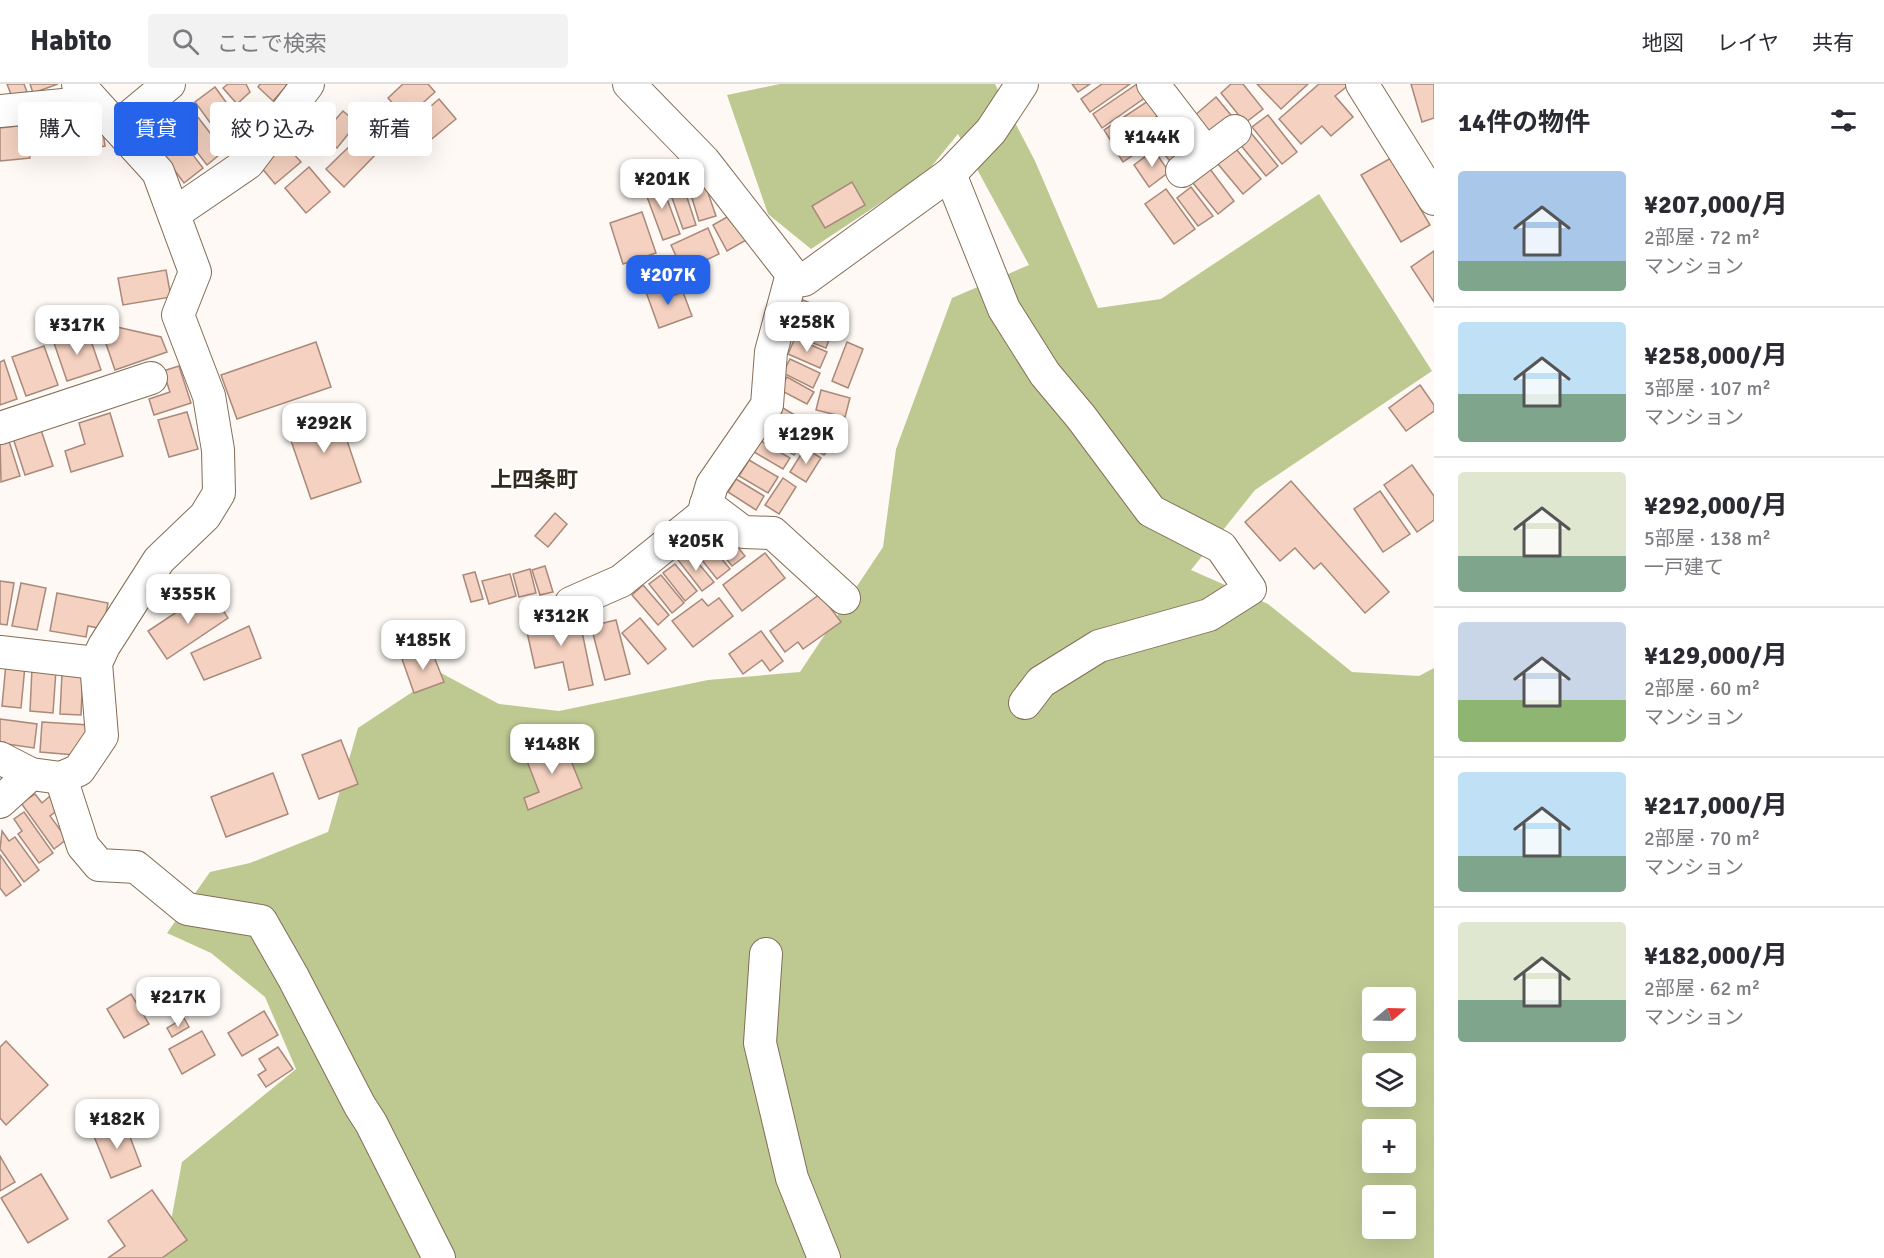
<!DOCTYPE html>
<html lang="ja">
<meta charset="utf-8">
<style>
:root{--surface:#fff;--page:#f2f2f3;--text:#2b2b33;--muted:#7c7c81;--line:#e1e1e2;--accent:#2563eb}
body{margin:0;font-family:Signika,"Noto Sans JP",sans-serif;background:var(--page);color:var(--text);height:100vh;display:flex;flex-direction:column;font-size:22px;white-space:nowrap}
*{box-sizing:border-box;margin:0}
p{font-size:20px;color:var(--muted)}
.icon{flex:none;width:33px;height:33px;fill:none;stroke:currentColor;stroke-width:2;stroke-linecap:round;stroke-linejoin:round}
.map{position:relative;flex:1;overflow:hidden}
.details{display:flex;flex-direction:column;background:var(--surface);width:450px}
.details>*{flex:none}
.guide{position:absolute;left:18px;top:18px;width:570px;height:54px;display:flex;gap:12px}
.needle{width:39px;rotate:71deg}
.buttons{position:absolute;left:1362px;top:903px;display:grid;gap:12px}
.buttons a{display:grid;place-items:center;width:54px;height:54px;border-radius:6px;background:var(--surface);box-shadow:0 6px 24px #0002;font-size:30px}
.price{position:absolute;translate:-50% -51px;padding:0 14px;border-radius:12px;background:#fff;color:#222;font-size:20px;line-height:39px;filter:drop-shadow(0 2px 3px #0008)}
.price::after{content:'';position:absolute;left:50%;top:36px;width:18px;height:14px;margin-left:-9px;background:inherit;clip-path:polygon(0 0,100% 0,50% 100%)}
.price.selected{background:var(--accent);color:#fff}
ul{padding:0;list-style:none}
li{display:flex;align-items:center;gap:18px;height:150px;padding:0 24px}
li+li{border-top:2px solid var(--line)}
li span{display:grid;place-items:center;flex:none;width:168px;height:120px;border-radius:6px;color:#555}
li>.icon{margin-inline-start:auto}
span .icon{width:72px;height:72px;fill:#fffc;stroke-width:1}
li b{font-size:26px}
h2{display:flex;justify-content:space-between;align-items:center;height:72px;padding:0 24px;font-size:26px}
.chip{padding:0 21px;border-radius:6px;background:var(--surface);box-shadow:0 6px 24px #0002;font-size:21px;line-height:54px}
.chip.selected{background:var(--accent);color:#fff}
header{display:flex;align-items:center;gap:36px;box-sizing:border-box;height:84px;padding:0 30px;background:var(--surface);border-bottom:2px solid var(--line)}
header strong{font-size:28px}
nav{display:flex;gap:33px;margin-inline-start:auto;font-size:21px}
.search{width:420px;height:54px;background:var(--page);display:flex;align-items:center;gap:15px;box-sizing:border-box;padding:0 21px;border-radius:6px;color:var(--muted);font-size:22px}
main{display:flex;flex:1;min-height:0}
.map>svg:first-child{display:block}
.forest{fill:#bec992;fill-rule:evenodd}
.building{fill:#f4d1c0;stroke:#a9897a;stroke-width:1.5}
.lines{fill:none;stroke-linecap:round;stroke-linejoin:round}
.minor-casing{stroke:#836e56;stroke-width:34}
.minor{stroke:#fff;stroke-width:32}
.labels{text-anchor:middle;stroke-width:4.5;stroke-linejoin:round;paint-order:stroke}
.neighbourhood-label{font-size:22px;font-weight:bold;fill:#32291f;stroke:#fff}
</style>
<header>
<strong>Habito</strong>
<div class="search"><svg class="icon" aria-label="search" viewBox="0 0 24 24"><circle cx="10" cy="10" r="6"/><path d="M15 15l6 6"/></svg>ここで検索</div>
<nav><a>地図</a><a>レイヤ</a><a>共有</a></nav>
</header>
<main>
<div class="map">
<svg width="1434" height="1174" viewBox="0 0 1434 1174">
<rect width="100%" height="100%" fill="#fef9f4"/>
<path class="forest" d="M780,0H995L1035,77L1098,224L1161,215L1319,110L1432,287L1255,406L1191,486L1268,520L1352,588L1419,592L1434,584V1174H164L182,1078L296,985L265,913L211,869L167,849L210,788L250,779L328,748L358,644L441,589L499,620L559,627L708,596L800,588L883,463L896,365L952,214L1029,181L958,50L927,88L811,165L768,130L727,11ZM1372,914H1406V946H1372ZM1372,980H1406V1012H1372ZM1372,1046H1406V1078H1372ZM1372,1112H1406V1144H1372Z"/>
<g class="building">
<path d="M7,0H24L27,8L12,13Z"/>
<path d="M30,0H58L33,9Z"/>
<path d="M228,0H246L250,8L237,20L223,4Z"/>
<path d="M260,0H288L273,17L258,3Z"/>
<path d="M403,0H428L435,8L406,34L388,14Z"/>
<path d="M1072,0H1090L1078,8Z"/>
<path d="M1102,0H1130L1090,28L1081,15Z"/>
<path d="M1137,0L1146,13L1102,44L1093,30Z"/>
<path d="M1231,0H1243L1263,25L1245,39L1221,9Z"/>
<path d="M1257,0H1308L1281,25Z"/>
<path d="M1319,0H1350L1335,12L1353,33L1331,52L1322,42L1301,60L1279,35Z"/>
<path d="M1411,0H1434V34L1422,38Z"/>
<path d="M215,3L242,40L222,55L195,18Z"/>
<path d="M1216,13L1235,36L1213,55L1194,32Z"/>
<path d="M439,15L456,35L428,58L423,54L417,59L405,45Z"/>
<path d="M1148,17L1158,32L1113,60L1104,46Z"/>
<path d="M190,23L224,67L207,81L173,37Z"/>
<path d="M325,25L336,35L343,27L357,39L337,64L311,42Z"/>
<path d="M90,31L91,43L102,41L105,62L72,67L68,34Z"/>
<path d="M1268,31L1297,68L1282,80L1252,43Z"/>
<path d="M63,32L66,67L35,70L32,35Z"/>
<path d="M1157,35L1167,48L1123,78L1114,64Z"/>
<path d="M27,41L30,74L0,77V44Z"/>
<path d="M171,42L203,84L184,99L152,56Z"/>
<path d="M1178,47L1195,70L1176,85L1158,62Z"/>
<path d="M363,49L380,66L344,103L326,85Z"/>
<path d="M1251,49L1278,82L1266,92L1239,59Z"/>
<path d="M280,55L301,78L275,100L256,77Z"/>
<path d="M1236,65L1261,95L1243,110L1218,80Z"/>
<path d="M1154,66L1169,88L1149,103L1134,81Z"/>
<path d="M1391,74L1430,141L1401,158L1361,91Z"/>
<path d="M309,83L330,108L306,129L285,104Z"/>
<path d="M699,83L716,132L699,137L684,88Z"/>
<path d="M1210,85L1234,117L1218,130L1193,99Z"/>
<path d="M679,89L696,141L683,145L665,94Z"/>
<path d="M660,96L680,150L663,156L643,102Z"/>
<path d="M852,98L865,121L825,144L812,122Z"/>
<path d="M1191,103L1213,132L1198,142L1177,114Z"/>
<path d="M1166,105L1195,145L1174,160L1145,120Z"/>
<path d="M642,128L656,169L623,180L610,139Z"/>
<path d="M734,129L748,155L727,167L713,141Z"/>
<path d="M708,144L719,170L683,187L671,161Z"/>
<path d="M1434,167V218L1411,183Z"/>
<path d="M166,186L171,213L123,221L118,194Z"/>
<path d="M671,199L675,211L683,208L692,232L659,244L646,208Z"/>
<path d="M803,216L836,230L829,245L797,231Z"/>
<path d="M800,238L831,250L826,264L795,252Z"/>
<path d="M117,243L161,253L167,268L115,286L102,248Z"/>
<path d="M88,248L101,286L67,297L54,259Z"/>
<path d="M795,254L827,268L820,284L788,270Z"/>
<path d="M316,258L331,303L237,335L221,291Z"/>
<path d="M847,258L863,265L848,304L832,297Z"/>
<path d="M44,262L58,301L26,312L12,273Z"/>
<path d="M790,275L820,289L813,304L783,289Z"/>
<path d="M4,276L17,315L0,321V278Z"/>
<path d="M179,282L191,319L154,331L149,315L170,308L163,287Z"/>
<path d="M787,293L814,308L807,320L780,306Z"/>
<path d="M1420,301L1434,321V327L1406,347L1389,324Z"/>
<path d="M821,306L850,314L845,333L816,326Z"/>
<path d="M336,324L361,398L311,415L286,342Z"/>
<path d="M783,324L813,342L805,355L775,337Z"/>
<path d="M187,328L198,365L169,373L158,336Z"/>
<path d="M110,329L123,372L71,388L65,367L85,360L79,339Z"/>
<path d="M823,339L839,349L824,371L809,361Z"/>
<path d="M773,341L802,359L794,371L766,354Z"/>
<path d="M41,346L53,382L25,391L13,354Z"/>
<path d="M8,354L20,392L1,398L0,356Z"/>
<path d="M761,357L790,374L783,385L754,368Z"/>
<path d="M805,364L821,374L806,398L790,388Z"/>
<path d="M749,376L778,393L768,409L739,392Z"/>
<path d="M1412,381L1434,412V436L1417,448L1384,401Z"/>
<path d="M783,394L796,403L779,430L765,421Z"/>
<path d="M736,395L764,412L756,426L728,408Z"/>
<path d="M1291,397L1389,508L1365,529L1321,479L1314,485L1295,464L1280,477L1245,438Z"/>
<path d="M1380,407L1410,450L1383,468L1354,425Z"/>
<path d="M555,429L567,440L548,463L535,452Z"/>
<path d="M722,443L745,472L732,482L709,453Z"/>
<path d="M706,456L730,485L717,495L694,466Z"/>
<path d="M689,468L714,498L702,507L678,476Z"/>
<path d="M765,469L785,494L742,527L723,501Z"/>
<path d="M675,480L697,507L685,517L663,489Z"/>
<path d="M545,482L553,508L540,511L532,486Z"/>
<path d="M530,485L536,509L519,513L513,490Z"/>
<path d="M475,488L483,515L471,518L463,491Z"/>
<path d="M510,490L516,512L489,520L482,497Z"/>
<path d="M661,491L684,519L672,529L649,500Z"/>
<path d="M0,497L14,499L7,541L0,540Z"/>
<path d="M21,499L46,504L37,546L12,542Z"/>
<path d="M643,501L669,531L658,541L632,511Z"/>
<path d="M210,506L228,534L167,575L148,547Z"/>
<path d="M57,509L108,519L103,545L88,542L86,553L50,547Z"/>
<path d="M820,510L841,538L803,565L798,558L785,568L770,547Z"/>
<path d="M719,514L733,532L693,563L672,537L702,515L708,522Z"/>
<path d="M578,528L593,601L569,606L563,578L535,584L525,539Z"/>
<path d="M640,534L666,565L648,580L622,549Z"/>
<path d="M616,536L630,590L605,596L591,542Z"/>
<path d="M249,542L261,574L204,596L191,569Z"/>
<path d="M761,547L783,577L770,587L762,576L743,590L729,570Z"/>
<path d="M431,565L444,598L414,609L402,575Z"/>
<path d="M6,580L25,582L21,624L2,622Z"/>
<path d="M32,584L56,586L53,629L30,627Z"/>
<path d="M62,589L83,590L81,631L60,630Z"/>
<path d="M0,635L37,640L34,664L0,659Z"/>
<path d="M42,638L89,641L75,671L40,668Z"/>
<path d="M341,656L358,700L319,715L302,671Z"/>
<path d="M563,657L582,704L528,726L524,714L539,708L525,672Z"/>
<path d="M273,689L288,730L226,753L211,713Z"/>
<path d="M35,710L42,719L50,712L59,725L50,732L67,755L54,765L21,719Z"/>
<path d="M24,728L53,769L39,779L18,750L22,747L14,735Z"/>
<path d="M2,747L9,757L15,753L39,786L24,798L0,765Z"/>
<path d="M0,771L21,801L6,812L0,804Z"/>
<path d="M131,910L149,940L124,954L107,925Z"/>
<path d="M264,927L278,951L242,972L228,949Z"/>
<path d="M184,934L189,943L172,953L167,944Z"/>
<path d="M202,947L215,971L182,990L169,965Z"/>
<path d="M6,957L48,1001L6,1041L0,1034V963Z"/>
<path d="M278,963L293,985L266,1003L258,991L266,986L259,975Z"/>
<path d="M124,1037L141,1082L111,1094L93,1050Z"/>
<path d="M0,1072L15,1098L0,1107Z"/>
<path d="M41,1090L68,1135L28,1159L1,1114Z"/>
<path d="M152,1106L187,1156L162,1174H108L125,1162L108,1137Z"/>
</g>
<g class="lines">
<defs>
<g id="minor">
<path d="M78,0L158,88L195,188L178,231L209,312L218,366L219,409L205,432L159,476L104,562L96,579L102,652L79,686L61,694L83,762L99,781L136,783L187,825L261,837L293,893L360,1022L371,1039L439,1174"/>
<path d="M629,0L704,77L792,190L804,196L950,90L991,47L1022,0"/>
<path d="M1153,0L1206,69"/>
<path d="M1362,0L1434,115"/>
<path d="M0,27L94,18"/>
<path d="M117,43L169,0"/>
<path d="M1182,87L1235,47"/>
<path d="M950,90L1004,225L1045,290L1081,333L1151,427L1221,463L1250,505L1209,531L1099,562L1041,598L1025,619"/>
<path d="M175,129L248,79L308,0"/>
<path d="M0,344L151,294"/>
<path d="M706,420L743,448L773,449L844,514"/>
<path d="M571,519L621,497L703,431L712,401L767,321L771,268L792,190"/>
<path d="M0,568L96,579"/>
<path d="M0,674L31,690"/>
<path d="M0,718L31,690L61,694"/>
<path d="M766,870L760,959L792,1094L824,1174"/>
</g>
</defs>
<use href="#minor" class="minor-casing"/>
<use href="#minor" class="minor"/>
</g>
<g class="labels">
<g class="neighbourhood-label">
<text x="534" y="403">上四条町</text>
</g>
</g>
</svg>
<div class="buttons">
<a><svg class="needle" viewBox="-14 -14 28 28"><path d="M0-13l5 13h-10z" fill="#e53935"/><path d="M0 13l5-13h-10z" fill="#7c7c81"/></svg></a>
<a><svg class="icon" aria-label="layers" viewBox="0 0 24 24"><path d="M12 4l9 5-9 5-9-5zM3 14l9 5 9-5"/></svg></a>
<a>+</a>
<a>−</a>
</div>
<b class="price" style="left:1152px;top:84px">¥144K</b>
<b class="price" style="left:662px;top:126px">¥201K</b>
<b class="price selected" style="left:668px;top:222px">¥207K</b>
<b class="price" style="left:807px;top:269px">¥258K</b>
<b class="price" style="left:77px;top:272px">¥317K</b>
<b class="price" style="left:324px;top:370px">¥292K</b>
<b class="price" style="left:806px;top:381px">¥129K</b>
<b class="price" style="left:696px;top:488px">¥205K</b>
<b class="price" style="left:188px;top:541px">¥355K</b>
<b class="price" style="left:561px;top:563px">¥312K</b>
<b class="price" style="left:423px;top:587px">¥185K</b>
<b class="price" style="left:552px;top:691px">¥148K</b>
<b class="price" style="left:178px;top:944px">¥217K</b>
<b class="price" style="left:117px;top:1066px">¥182K</b>
<div class="guide">
<a class="chip">購入</a>
<a class="chip selected">賃貸</a>
<a class="chip">絞り込み</a>
<a class="chip">新着</a>
</div>
</div>
<section class="details">
<h2>14件の物件<svg class="icon" aria-label="filters" viewBox="0 0 24 24"><path d="M4 7h16M4 17h16"/><circle cx="9" cy="7" r="2"/><circle cx="15" cy="17" r="2"/></svg></h2>
<ul>
<li><span style="background:linear-gradient(#a9c7e8 75%,#7fa58c 0)"><svg class="icon" aria-label="home" viewBox="0 0 24 24"><path d="M3 11l9-7 9 7M6 9v11h12V9"/></svg></span><div><b>¥207,000/月</b><p>2部屋 · 72 m²</p><p>マンション</p></div></li>
<li><span style="background:linear-gradient(#bfe0f5 60%,#7fa58c 0)"><svg class="icon" aria-label="home" viewBox="0 0 24 24"><path d="M3 11l9-7 9 7M6 9v11h12V9"/></svg></span><div><b>¥258,000/月</b><p>3部屋 · 107 m²</p><p>マンション</p></div></li>
<li><span style="background:linear-gradient(#dfe7d0 70%,#7fa58c 0)"><svg class="icon" aria-label="home" viewBox="0 0 24 24"><path d="M3 11l9-7 9 7M6 9v11h12V9"/></svg></span><div><b>¥292,000/月</b><p>5部屋 · 138 m²</p><p>一戸建て</p></div></li>
<li><span style="background:linear-gradient(#c9d6e8 65%,#8fb573 0)"><svg class="icon" aria-label="home" viewBox="0 0 24 24"><path d="M3 11l9-7 9 7M6 9v11h12V9"/></svg></span><div><b>¥129,000/月</b><p>2部屋 · 60 m²</p><p>マンション</p></div></li>
<li><span style="background:linear-gradient(#bfe0f5 70%,#7fa58c 0)"><svg class="icon" aria-label="home" viewBox="0 0 24 24"><path d="M3 11l9-7 9 7M6 9v11h12V9"/></svg></span><div><b>¥217,000/月</b><p>2部屋 · 70 m²</p><p>マンション</p></div></li>
<li><span style="background:linear-gradient(#dfe7d0 65%,#7fa58c 0)"><svg class="icon" aria-label="home" viewBox="0 0 24 24"><path d="M3 11l9-7 9 7M6 9v11h12V9"/></svg></span><div><b>¥182,000/月</b><p>2部屋 · 62 m²</p><p>マンション</p></div></li>
</ul>
</section>
</main>
